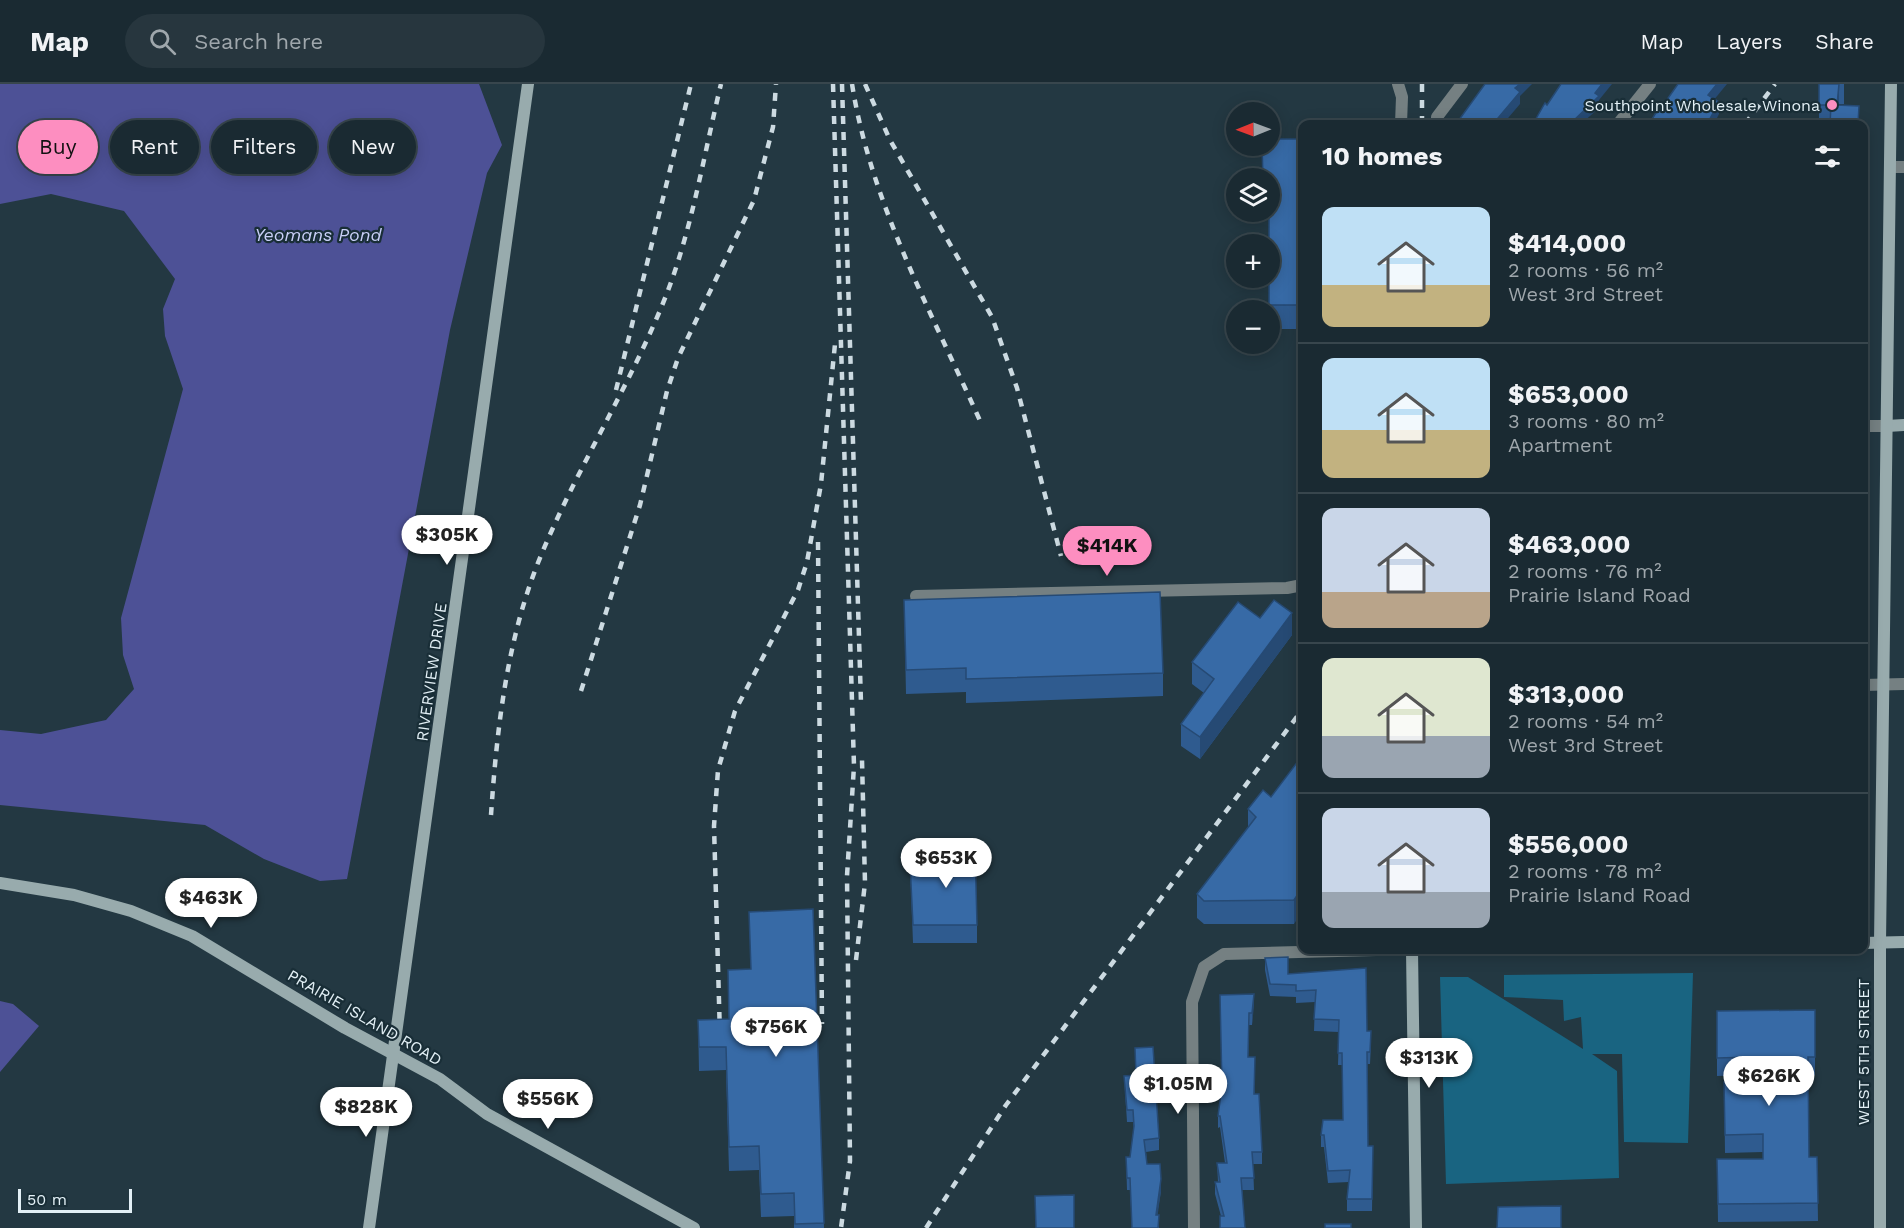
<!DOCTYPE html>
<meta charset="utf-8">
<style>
:root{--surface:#1a2a32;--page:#27363e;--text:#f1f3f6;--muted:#9fa7ac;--line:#38464d;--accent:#fd8ec0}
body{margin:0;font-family:"Work Sans",sans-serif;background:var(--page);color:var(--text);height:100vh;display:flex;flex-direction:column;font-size:22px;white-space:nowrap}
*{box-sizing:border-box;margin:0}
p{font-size:20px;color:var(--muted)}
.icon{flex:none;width:33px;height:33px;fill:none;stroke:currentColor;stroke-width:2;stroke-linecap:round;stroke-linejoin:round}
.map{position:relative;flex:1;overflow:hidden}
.panel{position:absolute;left:1298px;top:36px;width:570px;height:834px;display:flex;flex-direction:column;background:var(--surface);border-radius:12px;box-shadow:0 3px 15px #0003,0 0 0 2px var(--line)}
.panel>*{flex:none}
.hud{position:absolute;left:18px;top:36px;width:570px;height:54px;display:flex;gap:12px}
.needle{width:39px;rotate:269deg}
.tools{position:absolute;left:1226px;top:18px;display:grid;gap:12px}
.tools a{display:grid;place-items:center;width:54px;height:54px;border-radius:50%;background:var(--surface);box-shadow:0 3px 15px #0003,0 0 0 2px var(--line);font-size:30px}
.scale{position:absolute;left:18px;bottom:15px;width:114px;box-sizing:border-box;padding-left:6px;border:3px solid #e3f0f6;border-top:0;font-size:16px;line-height:21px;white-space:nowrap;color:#e3f0f6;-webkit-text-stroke:4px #192e37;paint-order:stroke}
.price{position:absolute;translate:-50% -51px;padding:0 14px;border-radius:21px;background:#fff;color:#222;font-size:20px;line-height:39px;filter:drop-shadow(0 2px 3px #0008)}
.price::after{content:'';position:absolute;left:50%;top:36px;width:18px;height:14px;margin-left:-9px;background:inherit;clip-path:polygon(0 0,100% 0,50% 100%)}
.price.active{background:var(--accent);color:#111}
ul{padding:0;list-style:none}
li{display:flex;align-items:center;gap:18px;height:150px;padding:0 24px}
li+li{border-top:2px solid var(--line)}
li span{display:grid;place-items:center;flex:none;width:168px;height:120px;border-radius:12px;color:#555}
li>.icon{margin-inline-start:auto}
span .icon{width:72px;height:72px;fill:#fffc;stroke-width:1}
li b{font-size:26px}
h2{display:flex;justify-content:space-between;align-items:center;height:72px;padding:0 24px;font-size:26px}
.tag{padding:0 21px;border-radius:27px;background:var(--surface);box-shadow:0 3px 15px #0003,0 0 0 2px var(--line);font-size:21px;line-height:54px}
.tag.active{background:var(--accent);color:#111}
header{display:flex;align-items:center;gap:36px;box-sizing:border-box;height:84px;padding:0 30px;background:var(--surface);border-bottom:2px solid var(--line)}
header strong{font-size:28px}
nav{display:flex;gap:33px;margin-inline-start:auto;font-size:21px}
.search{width:420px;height:54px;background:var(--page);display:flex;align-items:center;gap:15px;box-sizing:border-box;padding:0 21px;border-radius:33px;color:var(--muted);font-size:22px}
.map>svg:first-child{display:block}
.green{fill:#196481}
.water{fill:#4d5196}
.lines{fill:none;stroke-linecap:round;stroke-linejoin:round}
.street{stroke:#758082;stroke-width:12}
.secondary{stroke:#98abad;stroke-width:12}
.rail{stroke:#ccdae1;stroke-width:4.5;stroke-dasharray:8 8;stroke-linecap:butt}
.wall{fill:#2f5b8f}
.shaded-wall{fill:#264a74}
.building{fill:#376aa6;stroke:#264a74;stroke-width:1.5}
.poi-dot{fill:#fd8ec0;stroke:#192e37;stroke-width:2}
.labels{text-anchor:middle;stroke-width:4.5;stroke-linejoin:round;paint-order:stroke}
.poi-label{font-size:16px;fill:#e3f0f6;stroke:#192e37;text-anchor:end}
.street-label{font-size:16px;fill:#e3f0f6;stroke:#192e37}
.water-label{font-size:18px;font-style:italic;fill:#cad0f8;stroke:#192e37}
</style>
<header>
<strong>Map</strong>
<div class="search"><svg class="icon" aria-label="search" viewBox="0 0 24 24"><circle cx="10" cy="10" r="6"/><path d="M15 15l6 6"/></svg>Search here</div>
<nav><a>Map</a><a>Layers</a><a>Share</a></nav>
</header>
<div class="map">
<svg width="1904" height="1144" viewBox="0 0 1904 1144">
<rect width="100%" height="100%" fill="#233842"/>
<path class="green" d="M1693,889L1688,1059L1624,1058L1622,970H1592L1617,987L1619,1094L1446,1100L1440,893H1468L1583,965L1581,933L1564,937L1563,916L1504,913V891Z"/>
<g class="water">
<path d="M0,0H479L502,61L487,89L450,246L347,795L320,797L264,775L205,741L0,721V646L41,650L106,636L134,605L123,571L121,534L183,305L165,252L163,225L175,195L124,127L51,110L0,120Z"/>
<path d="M0,917L13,920L39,942L0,988Z"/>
</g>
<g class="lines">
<g class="street">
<path d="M1398,0L1402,13L1401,40"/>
<path d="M1437,40V33L1462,0"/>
<path d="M1618,40L1650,0"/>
<path d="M1891,83H1904"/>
<path d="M1863,342H1887"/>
<path d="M916,512L1287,504L1302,501"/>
<path d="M1863,601L1904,600"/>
<path d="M1194,1144L1192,918L1204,883L1224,870L1376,866"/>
</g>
<g class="secondary">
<path d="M1887,342L1904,341"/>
<path d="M0,799L74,811L131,827L192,852L345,944L440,995L487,1030L694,1144"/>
<path d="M1863,859L1904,858"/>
<path d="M1412,866L1416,1144"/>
<path d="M369,1144L528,0"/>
<path d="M1880,1144V859L1891,0"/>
</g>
<g class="rail">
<path d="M833,0L854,682L847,792L850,1077L841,1144"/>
<path d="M842,0L861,619"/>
<path d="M852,0C871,120 932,229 981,339"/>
<path d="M865,0L890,56L992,233L1017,304L1061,472"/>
<path d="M1422,40V0"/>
<path d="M1745,40L1775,0"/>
<path d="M616,306L691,0"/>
<path d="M818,458L822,940"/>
<path d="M581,607L640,421L667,307L678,274L754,116L773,43L776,0"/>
<path d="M491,731C497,643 507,552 542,469C577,385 626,308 661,224C691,153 703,74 721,0"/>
<path d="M856,876L865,799L862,676"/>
<path d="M720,952L714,742L718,686L735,627L798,506L807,478L821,400L835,260"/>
<path d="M926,1144L1006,1021L1302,626"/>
</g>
</g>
<g class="wall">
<path d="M1819,0H1844V20H1839V21L1859,40H1819Z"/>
<path d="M1302,55V245H1269V135L1263,136V128H1269Z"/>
<path d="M904,516L1163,589V612L966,619V608L906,610Z"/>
<path d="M1260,534L1292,551L1200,675L1181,662V640L1204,609L1192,600V578Z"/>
<path d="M1302,672L1294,840H1204L1197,834V810L1248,744V725L1271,713Z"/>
<path d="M936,764L977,841V859H913L910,779L936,783Z"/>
<path d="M813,825L824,1144H794V1132L761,1133L759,1086L729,1087L726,986L699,987L698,936L729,935L728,886L751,885L749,828Z"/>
<path d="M1265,874L1288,890L1366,884L1367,947L1371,959L1370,980H1367L1368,1062H1373L1372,1127H1347V1115L1349,1098L1328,1099L1324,1063H1321V1051L1343,1036L1342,981H1338L1339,948L1314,947L1315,918L1296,919V913L1270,912L1265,886Z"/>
<path d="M1254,910L1252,941H1249L1248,973L1255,1010L1262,1068V1080H1253L1254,1106H1242L1245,1144L1221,1132L1215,1110V1098H1218L1217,1079H1225L1220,1043L1218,1044V1032Z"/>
<path d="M1815,926V991H1808L1809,1073H1817L1818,1137L1718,1138L1717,1075H1763V1068L1725,1069L1724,998H1753L1752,991L1717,992V927Z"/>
<path d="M1135,964L1159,1054V1066L1146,1068L1147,1080L1161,1107L1157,1131H1159V1144H1132L1130,1106H1127L1126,1073H1130L1134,1046L1133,1038H1127L1124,992L1136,991Z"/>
</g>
<g class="shaded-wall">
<path d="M1520,0H1532L1520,12V20L1503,40H1493L1515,4Z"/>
<path d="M1602,0H1612L1599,16V24L1581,40H1571V39Z"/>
<path d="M1717,0H1727L1708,23V11Z"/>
<path d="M1839,0V20L1837,40V21Z"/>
<path d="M1719,18V30L1714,40H1707Z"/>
<path d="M1292,529V551L1200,675V653Z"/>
<path d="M1302,804V828L1294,840V816Z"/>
<path d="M1254,910V922L1252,941V929Z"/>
<path d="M1161,1095V1107L1156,1143V1131Z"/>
</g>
<g class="building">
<path d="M1485,0H1520L1515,4L1520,8L1493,40H1456Z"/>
<path d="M1561,0H1602L1595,9L1599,12L1571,39L1573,40H1533L1545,19L1547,21Z"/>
<path d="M1678,0H1717L1708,11L1719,18L1707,40H1700L1696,37L1695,40H1649L1662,19L1664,20Z"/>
<path d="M1819,0H1839L1837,21L1859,22L1858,40H1830L1831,21H1819Z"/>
<path d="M1269,55H1302V221H1269V94H1263L1262,62H1269Z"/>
<path d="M1160,508L1163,589L966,595V584L906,586L904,516Z"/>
<path d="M1274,516L1292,529L1200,653L1181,640L1214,595L1192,578L1238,518L1260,534Z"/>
<path d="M1302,672V804L1294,816L1204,817L1197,810L1256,733L1248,725L1263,706L1271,713Z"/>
<path d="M975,762L977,841H913L910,779L937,783L936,764Z"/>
<path d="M813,825L824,1139L795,1140L794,1109L761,1110L759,1062L729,1063L726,963H699L698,936L729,935L728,886L751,885L749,828Z"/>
<path d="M1288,873V890L1366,884L1367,947H1371L1370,968H1367L1368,1062H1373L1372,1115H1347L1350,1086L1328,1087L1324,1051H1321L1323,1036H1343L1342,969H1338L1339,936L1314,935L1316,906L1296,907V901L1270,900L1265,874Z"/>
<path d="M1254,910L1252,929H1249L1248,973H1255L1254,1010H1259L1262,1068H1252L1254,1094H1241L1245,1144H1220V1132H1224L1215,1098H1220L1217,1079H1227L1220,1032H1218L1222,1002L1220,911Z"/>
<path d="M1815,926V973H1808L1809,1073H1817L1818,1119L1718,1120L1717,1075H1763V1050L1725,1051L1724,998H1753L1752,973L1717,974V927Z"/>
<path d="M1153,963L1159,1054L1144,1056L1147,1080H1160L1161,1095L1156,1131H1159L1158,1144H1132L1130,1094H1127L1126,1073H1130L1134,1042L1133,1026H1127L1124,992L1136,991L1135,964Z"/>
<path d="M1074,1111V1144H1036L1035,1112Z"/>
<path d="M1561,1122V1144H1497L1498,1123Z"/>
<rect x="1325" y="1140" width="26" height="4"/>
</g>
<circle class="poi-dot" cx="1832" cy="21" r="6"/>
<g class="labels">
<g class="poi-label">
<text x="1820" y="27">Southpoint Wholesale Winona</text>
</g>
<g class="street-label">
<text transform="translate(431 588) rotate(-82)" y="6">RIVERVIEW DRIVE</text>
<text transform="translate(365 933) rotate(30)" y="6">PRAIRIE ISLAND ROAD</text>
<text transform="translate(1863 968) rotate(-90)" y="6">WEST 5TH STREET</text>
</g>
<g class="water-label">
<text x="318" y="157">Yeomans Pond</text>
</g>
</g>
</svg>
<div class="tools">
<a><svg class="needle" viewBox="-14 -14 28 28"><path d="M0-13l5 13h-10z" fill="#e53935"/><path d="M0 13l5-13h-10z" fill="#9fa7ac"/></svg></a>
<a><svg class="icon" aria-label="layers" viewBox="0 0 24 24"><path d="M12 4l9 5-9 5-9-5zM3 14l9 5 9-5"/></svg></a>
<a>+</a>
<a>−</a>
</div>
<div class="scale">50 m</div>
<b class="price" style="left:447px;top:482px">$305K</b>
<b class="price active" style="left:1107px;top:493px">$414K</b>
<b class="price" style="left:946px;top:805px">$653K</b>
<b class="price" style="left:211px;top:845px">$463K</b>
<b class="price" style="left:776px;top:974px">$756K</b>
<b class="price" style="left:1429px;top:1005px">$313K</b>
<b class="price" style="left:1769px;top:1023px">$626K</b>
<b class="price" style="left:1178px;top:1031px">$1.05M</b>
<b class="price" style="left:548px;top:1046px">$556K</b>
<b class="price" style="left:366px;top:1054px">$828K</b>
<div class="hud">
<a class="tag active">Buy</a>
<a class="tag">Rent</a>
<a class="tag">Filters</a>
<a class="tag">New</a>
</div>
<section class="panel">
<h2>10 homes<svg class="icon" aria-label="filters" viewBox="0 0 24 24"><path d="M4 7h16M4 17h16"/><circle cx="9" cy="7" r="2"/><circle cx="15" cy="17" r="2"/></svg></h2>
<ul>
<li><span style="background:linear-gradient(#bfe0f5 65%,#c2b280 0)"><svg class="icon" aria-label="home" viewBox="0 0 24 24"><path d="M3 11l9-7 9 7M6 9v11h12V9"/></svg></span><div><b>$414,000</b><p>2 rooms · 56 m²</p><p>West 3rd Street</p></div></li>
<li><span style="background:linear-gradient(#bfe0f5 60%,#c2b280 0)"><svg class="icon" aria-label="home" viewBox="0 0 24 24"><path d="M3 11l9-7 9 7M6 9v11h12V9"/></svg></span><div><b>$653,000</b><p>3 rooms · 80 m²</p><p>Apartment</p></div></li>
<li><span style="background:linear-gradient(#c9d6e8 70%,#b9a48a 0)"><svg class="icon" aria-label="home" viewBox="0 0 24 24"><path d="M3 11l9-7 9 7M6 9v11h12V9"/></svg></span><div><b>$463,000</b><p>2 rooms · 76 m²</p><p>Prairie Island Road</p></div></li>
<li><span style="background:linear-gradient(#dfe7d0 65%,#9aa5b1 0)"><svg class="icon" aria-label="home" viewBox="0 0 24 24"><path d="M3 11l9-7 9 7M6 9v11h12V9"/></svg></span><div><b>$313,000</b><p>2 rooms · 54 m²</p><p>West 3rd Street</p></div></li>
<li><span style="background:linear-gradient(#c9d6e8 70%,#9aa5b1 0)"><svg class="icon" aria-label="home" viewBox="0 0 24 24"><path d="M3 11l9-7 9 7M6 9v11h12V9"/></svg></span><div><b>$556,000</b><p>2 rooms · 78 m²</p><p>Prairie Island Road</p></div></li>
</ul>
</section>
</div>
